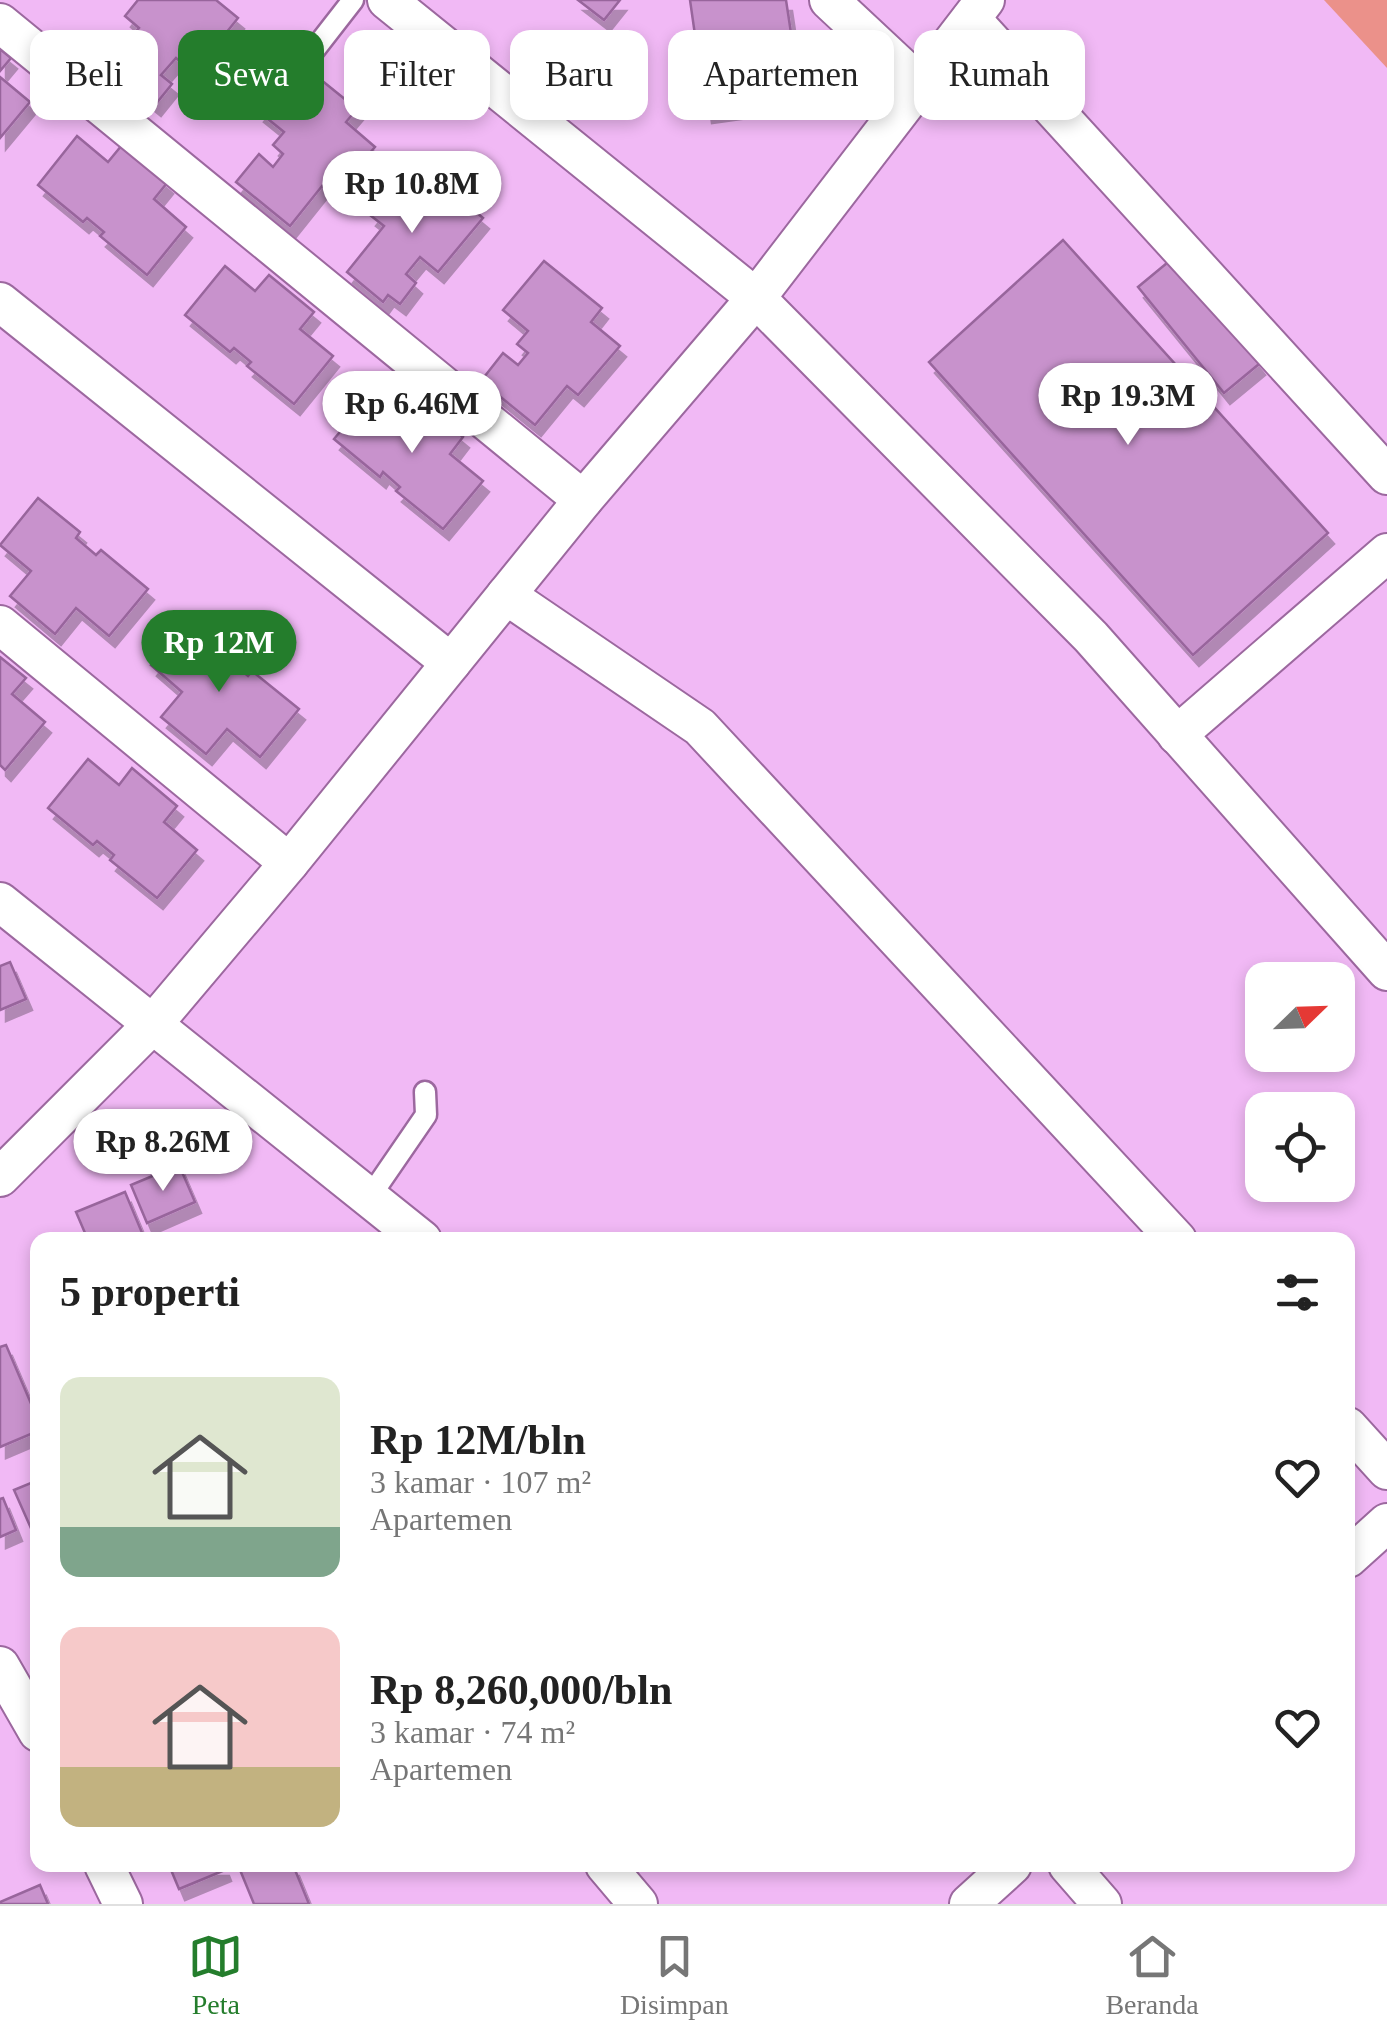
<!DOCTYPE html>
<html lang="id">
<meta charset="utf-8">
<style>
:root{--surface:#fff;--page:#f2f2f2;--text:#222;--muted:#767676;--line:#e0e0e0;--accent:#247d2c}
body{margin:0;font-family:"Times New Roman",serif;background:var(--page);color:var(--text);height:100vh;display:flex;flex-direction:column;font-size:38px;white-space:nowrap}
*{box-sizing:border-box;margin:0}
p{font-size:32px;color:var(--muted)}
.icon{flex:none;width:55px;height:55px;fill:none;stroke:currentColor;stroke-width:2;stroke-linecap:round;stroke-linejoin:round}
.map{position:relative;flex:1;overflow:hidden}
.side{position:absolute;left:30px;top:1232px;width:1325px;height:640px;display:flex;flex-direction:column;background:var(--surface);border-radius:20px;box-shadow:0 5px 15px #0003}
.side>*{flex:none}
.hud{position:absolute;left:30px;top:30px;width:1328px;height:90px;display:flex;gap:20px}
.needle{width:65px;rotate:67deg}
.tools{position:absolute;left:1245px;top:962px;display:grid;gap:20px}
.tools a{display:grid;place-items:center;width:110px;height:110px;border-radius:20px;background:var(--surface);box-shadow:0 5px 15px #0003;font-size:50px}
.price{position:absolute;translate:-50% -85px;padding:0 22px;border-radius:35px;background:#fff;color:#222;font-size:32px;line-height:65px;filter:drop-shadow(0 2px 5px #0008)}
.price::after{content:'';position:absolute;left:50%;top:60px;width:30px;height:22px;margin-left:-15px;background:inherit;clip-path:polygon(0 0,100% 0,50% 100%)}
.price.active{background:var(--accent);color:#fff}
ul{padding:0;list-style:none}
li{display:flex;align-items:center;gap:30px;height:250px;padding:0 30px}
li span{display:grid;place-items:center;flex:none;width:280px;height:200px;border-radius:20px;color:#555}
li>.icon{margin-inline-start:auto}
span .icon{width:120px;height:120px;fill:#fffc;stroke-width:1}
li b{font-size:42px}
h2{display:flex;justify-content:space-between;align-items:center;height:120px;padding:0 30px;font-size:42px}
.tag{padding:0 35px;border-radius:20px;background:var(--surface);box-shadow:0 5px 15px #0003;font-size:35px;line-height:90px}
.tag.active{background:var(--accent);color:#fff}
.dock{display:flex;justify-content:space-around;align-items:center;height:140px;border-top:2px solid var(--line);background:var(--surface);font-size:28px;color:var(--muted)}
.dock a{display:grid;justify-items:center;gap:5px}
.dock .active{color:var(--accent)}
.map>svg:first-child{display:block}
.water{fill:#eb918a}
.building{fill:#c892cc;stroke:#98659c;stroke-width:2.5;filter:url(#shadow)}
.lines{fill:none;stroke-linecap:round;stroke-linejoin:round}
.lane-casing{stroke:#9c689f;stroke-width:25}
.street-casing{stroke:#9c689f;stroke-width:42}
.lane{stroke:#fff;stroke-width:20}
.street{stroke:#fff;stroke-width:38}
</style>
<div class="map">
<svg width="1387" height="1904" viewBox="0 0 1387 1904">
<defs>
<filter id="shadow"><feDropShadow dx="6" dy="11" stdDeviation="0" flood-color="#0004"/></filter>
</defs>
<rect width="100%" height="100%" fill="#f1b9f5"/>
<path class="water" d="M1324,0H1387V68Z"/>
<g class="building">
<path d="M138,0H216L238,18L194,73L176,58L161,75L172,84L155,105L144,96L138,103L102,73L139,28L125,16Z"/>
<path d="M578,0H620L604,20Z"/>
<path d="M690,0H786L801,99L706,112Z"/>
<path d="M0,49L11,58L0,71Z"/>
<path d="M299,62L357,109L346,122L375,147L333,196L322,186L290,226L236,182L259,154L273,167L283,154L273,145L284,132L258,111Z"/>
<path d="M0,77L30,102L0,138Z"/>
<path d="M77,136L108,162L122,145L167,183L154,199L186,227L147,275L100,236L104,232L87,218L83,222L38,185Z"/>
<path d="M408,169L433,190L440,182L483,218L438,272L420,257L406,274L416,283L400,304L388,295L383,302L347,272L384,226L370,215Z"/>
<path d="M1063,240L1328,533L1193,655L929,362Z"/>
<path d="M1173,258L1259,364L1224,393L1138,287Z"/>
<path d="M544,261L602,308L591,322L620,346L578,395L567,386L535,425L481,381L503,353L518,365L528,353L517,344L528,331L503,310Z"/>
<path d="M225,266L255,291L269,275L314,312L300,329L333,356L294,404L247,366L251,362L234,348L230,352L185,315Z"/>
<path d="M374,391L405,416L418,400L463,437L450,454L483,481L443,529L396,491L400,487L383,472L380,477L334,439Z"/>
<path d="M38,498L80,532L76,538L96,555L101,550L148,589L109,636L76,608L55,634L10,596L31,571L0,545Z"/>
<path d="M189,619L231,653L227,658L248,676L252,671L299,709L260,757L227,729L206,754L161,717L182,692L151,665Z"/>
<path d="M0,657L26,678L12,694L45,722L5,770L0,765Z"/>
<path d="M88,759L119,785L132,768L177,806L164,822L197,850L157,898L110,860L114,855L97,841L93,845L48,808Z"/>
<path d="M10,962L26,999L0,1010V966Z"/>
<path d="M179,1165L195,1202L147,1223L131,1185Z"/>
<path d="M125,1192L145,1240H88L76,1212Z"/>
<path d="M6,1345L38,1420V1431L0,1447V1347Z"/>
<path d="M38,1480V1544L14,1490Z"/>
<path d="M3,1498L16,1530L0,1537V1499Z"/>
<path d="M169,1865H223L225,1870L179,1889Z"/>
<path d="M238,1865H293L309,1904H254Z"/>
<path d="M40,1885L48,1904H0V1902Z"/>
</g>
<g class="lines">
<defs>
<g id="lane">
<path d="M304,63L353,0"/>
<path d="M369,1198L426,1115L425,1092"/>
</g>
<g id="street">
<path d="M387,0L756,298L1091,637L1387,971"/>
<path d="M829,0L920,85"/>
<path d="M971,19L1387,475"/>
<path d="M0,23L583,500"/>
<path d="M0,302L451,663"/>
<path d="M506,595L700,727L1177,1240"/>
<path d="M0,625L289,863"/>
<path d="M1177,735L1387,553"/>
<path d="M0,902L422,1240"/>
<path d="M0,1177L153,1024L289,863L583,500L756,298L985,0"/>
<path d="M1348,1427L1387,1470"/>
<path d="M1348,1558L1387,1523"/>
<path d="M0,1666L38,1732"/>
<path d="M104,1865L123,1904"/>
<path d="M605,1865L638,1904"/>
<path d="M1068,1865L1102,1904"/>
<path d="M969,1904L1012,1865"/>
</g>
</defs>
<use href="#lane" class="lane-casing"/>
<use href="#street" class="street-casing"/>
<use href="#lane" class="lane"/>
<use href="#street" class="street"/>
</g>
</svg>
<div class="tools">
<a><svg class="needle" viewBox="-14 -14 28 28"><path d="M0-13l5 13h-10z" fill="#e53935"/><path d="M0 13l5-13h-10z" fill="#767676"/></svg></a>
<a><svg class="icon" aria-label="locate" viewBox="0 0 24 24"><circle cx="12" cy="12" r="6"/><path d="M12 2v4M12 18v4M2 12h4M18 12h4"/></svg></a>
</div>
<b class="price" style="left:412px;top:236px">Rp 10.8M</b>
<b class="price" style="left:1128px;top:448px">Rp 19.3M</b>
<b class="price" style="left:412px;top:456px">Rp 6.46M</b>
<b class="price active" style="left:219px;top:695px">Rp 12M</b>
<b class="price" style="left:163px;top:1194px">Rp 8.26M</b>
<div class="hud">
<a class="tag">Beli</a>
<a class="tag active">Sewa</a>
<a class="tag">Filter</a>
<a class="tag">Baru</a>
<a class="tag">Apartemen</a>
<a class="tag">Rumah</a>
</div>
<section class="side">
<h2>5 properti<svg class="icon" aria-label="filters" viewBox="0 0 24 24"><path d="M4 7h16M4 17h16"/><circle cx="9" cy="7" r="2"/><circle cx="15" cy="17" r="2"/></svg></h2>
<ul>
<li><span style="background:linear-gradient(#dfe7d0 75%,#7fa58c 0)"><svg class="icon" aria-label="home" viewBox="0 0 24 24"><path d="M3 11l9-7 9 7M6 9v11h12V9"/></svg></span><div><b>Rp 12M/bln</b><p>3 kamar · 107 m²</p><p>Apartemen</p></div><svg class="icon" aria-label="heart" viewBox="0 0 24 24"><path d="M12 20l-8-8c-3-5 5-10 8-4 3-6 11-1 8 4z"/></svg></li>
<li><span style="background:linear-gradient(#f6c9c9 70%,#c2b280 0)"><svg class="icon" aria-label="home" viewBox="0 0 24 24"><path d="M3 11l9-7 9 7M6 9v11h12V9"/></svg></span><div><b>Rp 8,260,000/bln</b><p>3 kamar · 74 m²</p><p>Apartemen</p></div><svg class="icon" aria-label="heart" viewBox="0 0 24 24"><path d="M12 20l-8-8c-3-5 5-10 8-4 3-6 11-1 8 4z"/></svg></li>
</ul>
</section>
</div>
<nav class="dock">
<a class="active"><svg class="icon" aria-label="map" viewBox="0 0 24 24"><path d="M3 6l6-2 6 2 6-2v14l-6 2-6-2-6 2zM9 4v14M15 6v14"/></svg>Peta</a>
<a><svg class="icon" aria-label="saved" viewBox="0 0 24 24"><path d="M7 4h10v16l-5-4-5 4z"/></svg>Disimpan</a>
<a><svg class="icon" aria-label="home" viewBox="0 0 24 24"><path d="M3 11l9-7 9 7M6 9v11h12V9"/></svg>Beranda</a>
</nav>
